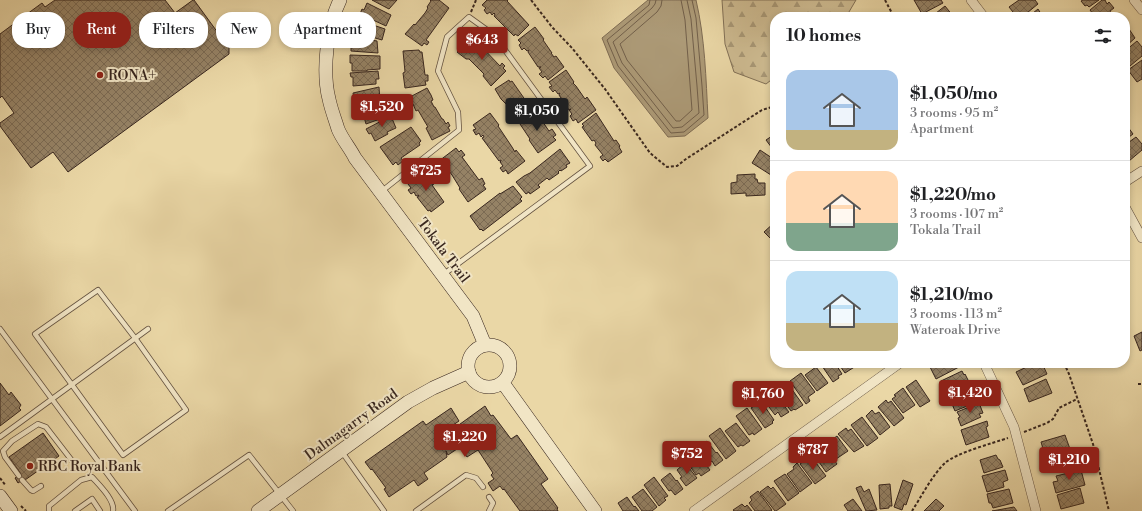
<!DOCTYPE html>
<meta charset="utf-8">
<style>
:root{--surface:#fff;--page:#f6f6f6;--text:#202124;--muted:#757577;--line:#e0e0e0;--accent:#8f2418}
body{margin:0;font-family:"Libre Bodoni",serif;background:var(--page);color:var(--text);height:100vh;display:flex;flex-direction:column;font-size:15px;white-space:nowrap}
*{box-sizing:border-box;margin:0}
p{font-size:13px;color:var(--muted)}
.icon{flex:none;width:22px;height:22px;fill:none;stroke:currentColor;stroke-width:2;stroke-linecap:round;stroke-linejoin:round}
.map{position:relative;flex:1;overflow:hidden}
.details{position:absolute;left:770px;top:12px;width:360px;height:356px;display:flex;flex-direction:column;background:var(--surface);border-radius:16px;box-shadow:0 2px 6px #0003}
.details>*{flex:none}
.hud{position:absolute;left:12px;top:12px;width:380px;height:36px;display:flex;gap:8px}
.price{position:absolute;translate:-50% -34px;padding:0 9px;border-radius:4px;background:var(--accent);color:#fff;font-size:13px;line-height:26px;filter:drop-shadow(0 1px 2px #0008)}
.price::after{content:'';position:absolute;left:50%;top:24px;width:12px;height:9px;margin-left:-6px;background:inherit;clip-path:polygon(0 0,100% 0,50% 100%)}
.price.active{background:#222;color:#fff}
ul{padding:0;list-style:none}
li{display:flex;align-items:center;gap:12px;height:100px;padding:0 16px}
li+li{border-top:1px solid var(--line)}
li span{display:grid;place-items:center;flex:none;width:112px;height:80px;border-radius:12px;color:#555}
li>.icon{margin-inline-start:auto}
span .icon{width:48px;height:48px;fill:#fffc;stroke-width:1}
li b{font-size:17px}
h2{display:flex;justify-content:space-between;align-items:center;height:48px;padding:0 16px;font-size:17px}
.chip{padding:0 14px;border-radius:16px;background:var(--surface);box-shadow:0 2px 6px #0003;font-size:14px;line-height:36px}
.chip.active{background:var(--accent);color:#fff}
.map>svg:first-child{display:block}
.forest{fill:url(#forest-firs);stroke:#827056}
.water{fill:#ad9b78;stroke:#7e6c54}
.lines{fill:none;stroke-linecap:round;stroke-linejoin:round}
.shore{stroke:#72604b;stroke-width:1}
.building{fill:url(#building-cross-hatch);stroke:#38261e}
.lane-casing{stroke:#645240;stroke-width:6}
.street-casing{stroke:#645240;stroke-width:10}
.secondary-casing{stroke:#38261e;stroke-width:14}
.path{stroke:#38261e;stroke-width:2;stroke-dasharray:3 2;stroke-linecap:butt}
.lane{stroke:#f1e5c5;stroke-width:4.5}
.street{stroke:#f1e5c5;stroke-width:9}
.secondary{stroke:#f1e5c5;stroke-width:13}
.poi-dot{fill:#8f2418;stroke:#f1e5c5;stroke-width:1.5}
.labels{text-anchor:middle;stroke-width:4;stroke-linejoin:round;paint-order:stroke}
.poi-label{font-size:14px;fill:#38261e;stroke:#f1e5c5;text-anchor:start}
.street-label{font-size:14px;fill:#38261e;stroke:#f1e5c5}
</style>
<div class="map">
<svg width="1142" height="511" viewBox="0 0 1142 511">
<defs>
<pattern id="forest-firs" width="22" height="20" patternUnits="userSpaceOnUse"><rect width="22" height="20" fill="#ccb98f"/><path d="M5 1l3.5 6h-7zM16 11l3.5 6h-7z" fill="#a79674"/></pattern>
<pattern id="building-cross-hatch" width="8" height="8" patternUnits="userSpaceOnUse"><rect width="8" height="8" fill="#958265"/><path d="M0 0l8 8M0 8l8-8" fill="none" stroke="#7b6a53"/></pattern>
</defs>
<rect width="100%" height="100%" fill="#ead7a6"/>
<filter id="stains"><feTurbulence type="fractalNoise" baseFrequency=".005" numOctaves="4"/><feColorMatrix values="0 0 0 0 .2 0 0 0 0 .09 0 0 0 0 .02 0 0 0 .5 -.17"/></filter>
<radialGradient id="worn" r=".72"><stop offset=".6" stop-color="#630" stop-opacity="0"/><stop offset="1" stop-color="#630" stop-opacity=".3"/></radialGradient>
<path class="forest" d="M722,0H856L846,17H775V77L766,84L734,72L725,44Z"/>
<path class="water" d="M648,0H696C705,38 706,79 708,118L685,136L668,137L614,68L602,38Z"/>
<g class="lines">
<g class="shore">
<path d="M650,0L649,5L607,40L618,66L671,133L684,132L704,115L702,86L696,18L692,0"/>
<path d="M656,0L655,4L652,8L613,42L622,63L673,128L682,127L699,113L697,86L691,19L687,0"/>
<path d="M662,0L661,6L657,12L620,44L627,60L676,121H680L692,110L685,20L681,0"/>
</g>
</g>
<g class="building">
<path d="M55,0H165L175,13L193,0H194L229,48V54L68,172L53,152L31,168L0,126V123L14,113L2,96L0,98V34L42,3L45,7Z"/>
<path d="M372,0H397L389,9Z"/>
<path d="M430,0H439L449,8L426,40L429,42L427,45L424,43L422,46L405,34L414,24L415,25L425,13L428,8L427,7L431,1Z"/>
<path d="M487,0H508L507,1L529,25L518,36L515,34L514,36L494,16L495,14L494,13L492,15L490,12L487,14L484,10L486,8L482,5Z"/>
<path d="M914,0H941L943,3L922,14Z"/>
<path d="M1019,0H1035L1038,4L1022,17H1013L1011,13L1013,12L1009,7Z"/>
<path d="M1083,0H1099L1089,7L1087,5L1085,6L1081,1Z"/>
<path d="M1102,0H1105L1107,4L1109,2L1114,8L1110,11L1111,13L1106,17H1095L1090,10Z"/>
<path d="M367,3L391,15L386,26L360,14L362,9L364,10Z"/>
<path d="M945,6L953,16L931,17Z"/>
<path d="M1038,9L1043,17H1028Z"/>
<path d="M361,21L385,29L382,40L355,32L356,27L358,28Z"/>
<path d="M1127,26L1135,38L1125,47V27Z"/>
<path d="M535,27L544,39L543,40L552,53H551L554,57L556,56L564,67L548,80L545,76L543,78L539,74L542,72L539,68L541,67H538L528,52L529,50L527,51L524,48L522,50L519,45L521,43L518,40Z"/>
<path d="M354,37L377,41L378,53L351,51V46H353Z"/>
<path d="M472,37L475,41L477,39L480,41L478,43L500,66L502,63L505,66L503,68L506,71L491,86L483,76L484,74L469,59H466L457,52Z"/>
<path d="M1137,41L1142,47V56L1130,66L1125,61V51Z"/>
<path d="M419,50L420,52H422L425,75H428V81H425L426,85L405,88L403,73L405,72L403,51Z"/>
<path d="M350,55L380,56V69L367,70V71H352V63H350Z"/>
<path d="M1142,60V79L1137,82L1128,70Z"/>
<path d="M566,70L574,82L573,83L576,86L585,99L587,97L596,110L578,123L576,119L573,121L570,116L572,114L569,110L571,109L569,110L559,95L560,93L558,94L555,90L553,92L549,87L552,86L549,82Z"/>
<path d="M378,71L379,79H376V84L353,86V77H351L350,73Z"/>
<path d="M509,80L510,82L512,81L526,101L528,99L531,103L528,104L531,108L514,118L507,108L509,107L501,99L495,89Z"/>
<path d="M379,87L380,101L358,106L357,98L354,99L353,93Z"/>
<path d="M427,88L431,95L433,100L431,101L434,107H435L442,119H443L446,124L448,122L450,126L448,127L450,131L432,140L426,128L428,127L425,122L418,110L416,111L413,104L412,105L408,98Z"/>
<path d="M385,101L391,112L387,113V115L379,118L380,119L366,124L364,117L360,118L358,112Z"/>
<path d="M532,112L534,114L536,112L549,131L552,129L556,135L553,137L556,140L538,153L529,140L530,139L518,121Z"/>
<path d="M490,113L499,125L498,126L512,147L515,152L516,150L525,161L508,174L506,170L503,172L500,168L503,166L500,162L501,161V160L499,161L482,138L484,137L483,135L481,137L479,133L476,135L473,130L476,129L473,125Z"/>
<path d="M596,113L614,141L616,140L620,146L619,147L622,152L608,162L605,159L603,161L600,157L603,155L595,145L596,143L594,140L592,141L582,127L584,126L582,124Z"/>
<path d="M391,116L396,128L387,132L388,134L375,141L371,133L369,134L366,129Z"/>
<path d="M1125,123L1133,134L1125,140Z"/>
<path d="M411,127L421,141L419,143L420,145L401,158L403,161L398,165L396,162L393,165L380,147Z"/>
<path d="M775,134V152L766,140Z"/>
<path d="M1136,137L1142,144V150L1129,161L1125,156V145Z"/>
<path d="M456,148L459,152L461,150L465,155L462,157L479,180L482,178L485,184L483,185L486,189L468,202L459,189L460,188L452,175L449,171L448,172L439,161Z"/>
<path d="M560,149L570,163L566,165L567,167L561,171L560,170L558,172L559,173L549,180L547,178L538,185L540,187L530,194L529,192L526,194L516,182L524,176L530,173Z"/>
<path d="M760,150L775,160V169L771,175L752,163Z"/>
<path d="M425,172L434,184L432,185L444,202L431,212L430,210L428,211L417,197L419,196L418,195L416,196L414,192L411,194L408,190L411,188L408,184Z"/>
<path d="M755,174V179H757L758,183H765V195L746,196V193L731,194V183L737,182V175Z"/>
<path d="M513,186L522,197L520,199L522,201L483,231L481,229L480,230L470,216L500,193V194Z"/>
<path d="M775,222V237L772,240L764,232Z"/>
<path d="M1142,332V350L1140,351L1134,336Z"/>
<path d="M820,363H835L842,374L838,376L839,378L833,382Z"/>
<path d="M838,363H854L856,366L845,373Z"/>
<path d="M938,363H956L959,367L936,379L930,367Z"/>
<path d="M1035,363H1042L1047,374L1023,385L1016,372Z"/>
<path d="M816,367L828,383L817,391L805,375Z"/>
<path d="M962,371L964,375L965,374L970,384L948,394L941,381Z"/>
<path d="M801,373L815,392L808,397L810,401L806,404L790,381Z"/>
<path d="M1046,379L1052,393L1029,402L1024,389Z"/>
<path d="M916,380L930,401L920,407L906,387Z"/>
<path d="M0,383L9,395L11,392L21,405L19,408L21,410L0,426Z"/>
<path d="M791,388L803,405L795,410L794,409L791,411L780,396Z"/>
<path d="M903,388L915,405L903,413L892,399L896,396L894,395Z"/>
<path d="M970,390L972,394L973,393L977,402L955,411L952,404L955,403L953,397Z"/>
<path d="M773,392L789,412L781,417L778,412L775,415L763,399Z"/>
<path d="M886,400L888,403L891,401L904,418L894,426L878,407Z"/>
<path d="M761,401L774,420L772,422L773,423L765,428L751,408Z"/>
<path d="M979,403L983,413L979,414L981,417L961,426L958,418L960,417L957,412Z"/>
<path d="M485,406L491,416L493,415L511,439L517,435L548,479L541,484L558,508L557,509L558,511H520L504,489L503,490L500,486L493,491L488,483L494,479L491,475L493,473L478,450L467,457L460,447L448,455L446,451L447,457L424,473L428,479L418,486L414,480L389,497L384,489L386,488L372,469L371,470L365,462L423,421L426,425L451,408L459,421L450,427L451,429L456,426V427Z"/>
<path d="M747,408L762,429L754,435L753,433L749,435L736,416Z"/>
<path d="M872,410L875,414L879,412L890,427L880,435L866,416Z"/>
<path d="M862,417L878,438L867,446L851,425Z"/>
<path d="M987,421L988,426L986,427L989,437L966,445L961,430Z"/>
<path d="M736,423L750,441L743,446L741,445L738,447L725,431Z"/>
<path d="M720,428L736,451L726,459L709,436Z"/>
<path d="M846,428L848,431L851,429L864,446L854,452L838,434Z"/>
<path d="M43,433L59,456L25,480L24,479L18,483L15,478L21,474L9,457Z"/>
<path d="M1065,435L1070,449L1048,456L1047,452H1044L1041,442Z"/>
<path d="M837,436L848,451L836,459L826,444Z"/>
<path d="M707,441L716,453L717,452L723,460L715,466L712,461L709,463L698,448Z"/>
<path d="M823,444L837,464L826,472L812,452Z"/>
<path d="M694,448L710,470L701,476L699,473L696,475L683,456Z"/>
<path d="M996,455L998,459L1000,460L1003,467L984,473L980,460Z"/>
<path d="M1068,455V457L1073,455L1076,467L1058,472L1057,470L1051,471L1048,460Z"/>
<path d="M808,458L811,462L813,459L826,476L815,484L800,464Z"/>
<path d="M685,463L697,478L686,486L680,478L682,477L677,470Z"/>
<path d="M797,463L812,483L800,492L787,474L794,469L793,467Z"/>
<path d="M1005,470L1008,480L1003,482L1004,487L987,492L982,476Z"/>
<path d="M1081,470L1085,485L1056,493L1053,482L1058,481L1056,476Z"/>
<path d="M670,473L676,481L677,480L683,489L675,495L671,490L669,491L661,480Z"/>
<path d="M785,474L799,493L788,501L774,481Z"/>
<path d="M654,477L668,496L664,498L666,500L659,506L644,485Z"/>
<path d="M903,480L913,484L906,505L904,504L902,510L894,507Z"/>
<path d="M890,484L892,506H889V508L880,509L879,485Z"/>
<path d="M768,486L771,489L773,487L786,504L776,511H775L760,492Z"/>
<path d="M861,486L864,492L869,489L877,510L866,511L856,488Z"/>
<path d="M1080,488L1084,503L1061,509L1057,495Z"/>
<path d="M643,489L657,507L652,511H642L632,497Z"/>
<path d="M1009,489L1013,503L993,508L991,503H989L987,494Z"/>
<path d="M758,491L772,510L771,511H755L749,503L752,500L750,497Z"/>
<path d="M627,497L634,507L635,506L639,511H623L618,503Z"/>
<path d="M853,499L862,511H848L844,505Z"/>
<path d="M936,499L944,506L939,511H924Z"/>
<path d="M742,504L745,507L747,505L752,511H734L733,510Z"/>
<path d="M1014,507L1017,511H992Z"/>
</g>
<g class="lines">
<defs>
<g id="lane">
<path d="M382,191L459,130L458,112L438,71L447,37L469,17L494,35L590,166L444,274"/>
<path d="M98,290L135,338L186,410L123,455L35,334Z"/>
<path d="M0,329L135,511"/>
<path d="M0,437L148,329"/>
<path d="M342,452L384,511"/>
<path d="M19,476L5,457L3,451L12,441L38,424L46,427L73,462"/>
<path d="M22,480L31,490L33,491L41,486"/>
<path d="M489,497L493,503L489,511"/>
<path d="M49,511V506L81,480L92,477C99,485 115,500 113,511"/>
<path d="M75,511L92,499L100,511"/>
<path d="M168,511L249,455L293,511"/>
<path d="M416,511L466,475L476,478L483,487"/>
</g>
<g id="street">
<path d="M971,0L984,17"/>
<path d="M1134,0L1142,10"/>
<path d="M1125,182L1142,171"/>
<path d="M1125,207L1142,238"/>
<path d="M984,363L1014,427L1036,511"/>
<path d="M694,511L900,363"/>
</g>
<g id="secondary">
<path d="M340,0C327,26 322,71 329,99C331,109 335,119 338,129C342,139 350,148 355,158L473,316L485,345"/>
<circle cx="489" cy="366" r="21"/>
<path d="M503,383L595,511"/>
<path d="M0,496L11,511"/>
<path d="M258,511L408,402L433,388L469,372"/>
</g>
</defs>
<use href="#lane" class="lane-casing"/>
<use href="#street" class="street-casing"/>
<use href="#secondary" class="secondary-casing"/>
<g class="path">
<path d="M531,0L552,27L572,48L605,89L650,153L667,167L677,166L686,159L762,110L775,106"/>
<path d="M885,0L894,17"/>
<path d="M471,12L476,0"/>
<path d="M1064,363L1069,374L1093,444L1109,511"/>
<path d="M1138,384H1142"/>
<path d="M1024,432L1047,423L1053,419L1059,408L1077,399"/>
<path d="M0,478L6,486"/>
<path d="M21,506L26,511"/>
<path d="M912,511C921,497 933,474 945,463C956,453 993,443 1008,438"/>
</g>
<use href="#lane" class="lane"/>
<use href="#street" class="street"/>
<use href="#secondary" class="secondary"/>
</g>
<g class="poi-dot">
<circle cx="100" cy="75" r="4"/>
<circle cx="30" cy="466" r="4"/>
</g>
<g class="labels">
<g class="poi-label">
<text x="108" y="80">RONA+</text>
<text x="38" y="471">RBC Royal Bank</text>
</g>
<g class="street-label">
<text transform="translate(444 250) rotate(53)" y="5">Tokala Trail</text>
<text transform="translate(351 424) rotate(-36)" y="5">Dalmagarry Road</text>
</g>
</g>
<rect width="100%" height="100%" filter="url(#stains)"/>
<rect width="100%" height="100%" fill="url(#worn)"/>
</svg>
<b class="price" style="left:482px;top:61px">$643</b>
<b class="price" style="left:382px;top:128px">$1,520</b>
<b class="price active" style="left:537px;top:132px">$1,050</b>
<b class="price" style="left:426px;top:192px">$725</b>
<b class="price" style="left:970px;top:414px">$1,420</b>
<b class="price" style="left:763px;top:415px">$1,760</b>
<b class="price" style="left:465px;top:458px">$1,220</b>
<b class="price" style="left:813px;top:471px">$787</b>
<b class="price" style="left:687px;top:475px">$752</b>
<b class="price" style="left:1069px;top:481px">$1,210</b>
<div class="hud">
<a class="chip">Buy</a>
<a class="chip active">Rent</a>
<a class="chip">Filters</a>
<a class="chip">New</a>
<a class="chip">Apartment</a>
</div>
<section class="details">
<h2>10 homes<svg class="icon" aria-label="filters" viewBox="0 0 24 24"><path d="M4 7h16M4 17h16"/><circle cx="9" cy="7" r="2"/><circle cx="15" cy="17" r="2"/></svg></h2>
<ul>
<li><span style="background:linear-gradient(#a9c7e8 75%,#c2b280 0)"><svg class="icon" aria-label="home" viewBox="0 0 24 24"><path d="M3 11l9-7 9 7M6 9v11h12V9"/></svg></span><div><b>$1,050/mo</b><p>3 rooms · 95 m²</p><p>Apartment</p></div></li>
<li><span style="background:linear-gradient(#ffd9b3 65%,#7fa58c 0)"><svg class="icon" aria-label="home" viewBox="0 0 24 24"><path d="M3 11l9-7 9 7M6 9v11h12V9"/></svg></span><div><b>$1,220/mo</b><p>3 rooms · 107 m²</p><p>Tokala Trail</p></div></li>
<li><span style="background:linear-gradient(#bfe0f5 65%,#c2b280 0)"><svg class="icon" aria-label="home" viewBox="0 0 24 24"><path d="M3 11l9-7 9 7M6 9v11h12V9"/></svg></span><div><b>$1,210/mo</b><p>3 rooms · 113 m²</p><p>Wateroak Drive</p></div></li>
</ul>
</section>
</div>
